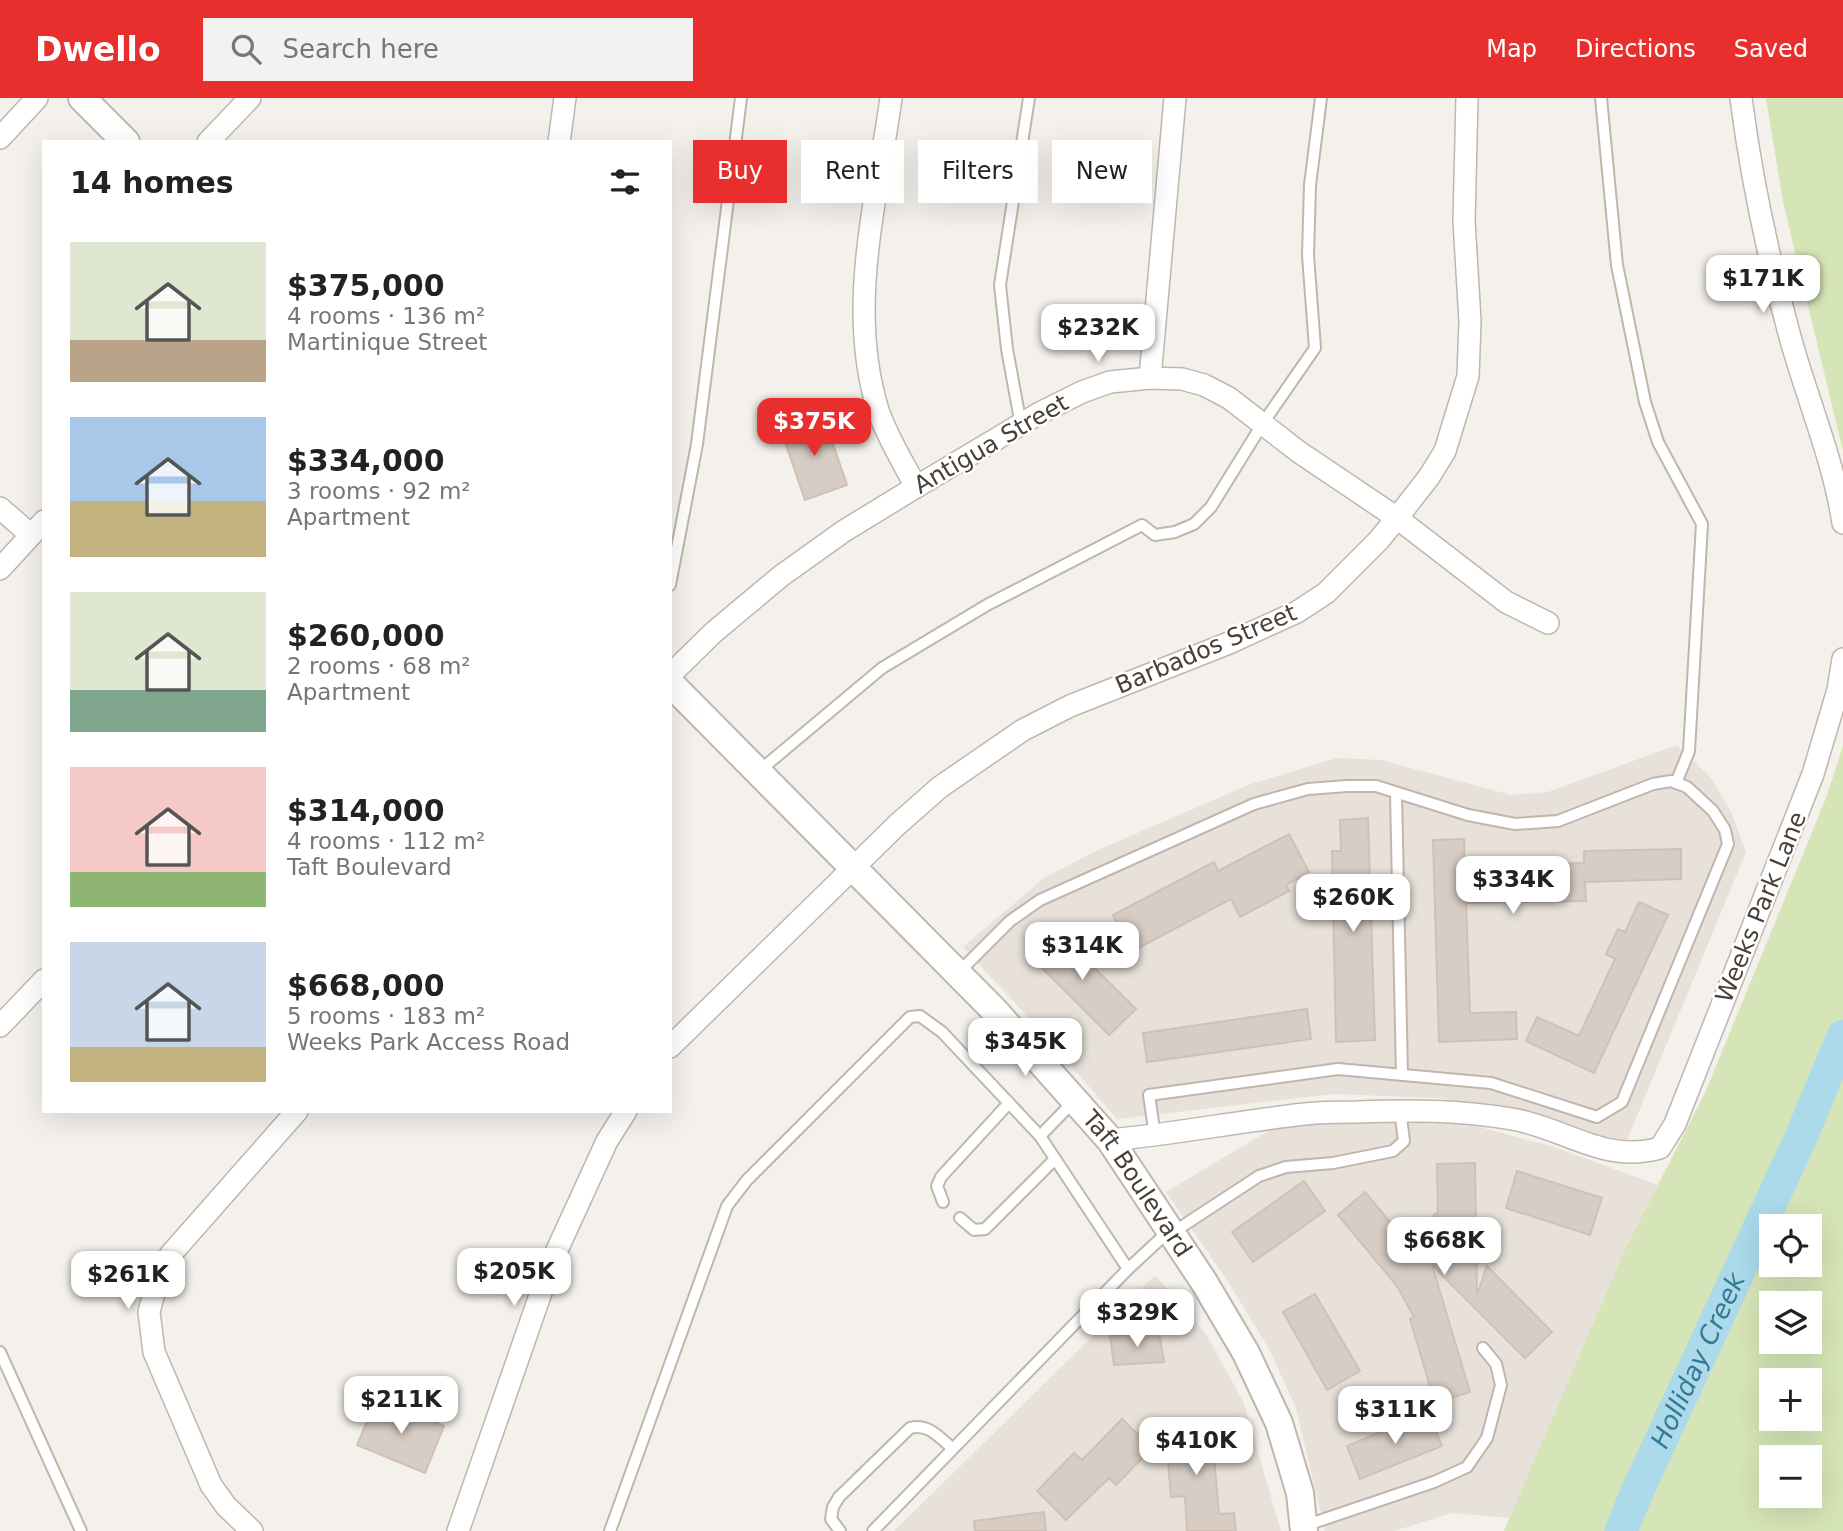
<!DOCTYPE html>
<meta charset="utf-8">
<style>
:root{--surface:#fff;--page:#f2f2f2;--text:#222;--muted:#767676;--accent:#e92f2d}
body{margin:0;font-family:"DejaVu Sans",sans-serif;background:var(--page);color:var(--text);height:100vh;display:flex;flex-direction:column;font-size:26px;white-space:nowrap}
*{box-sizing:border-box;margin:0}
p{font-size:23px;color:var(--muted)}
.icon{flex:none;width:38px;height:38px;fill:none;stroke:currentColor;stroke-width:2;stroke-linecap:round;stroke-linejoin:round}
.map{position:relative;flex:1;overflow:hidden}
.drawer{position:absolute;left:42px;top:42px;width:630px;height:973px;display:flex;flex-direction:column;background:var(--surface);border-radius:0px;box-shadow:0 7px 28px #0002}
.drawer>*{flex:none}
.top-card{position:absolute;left:693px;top:42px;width:665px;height:63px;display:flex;gap:14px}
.tools{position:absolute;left:1759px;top:1116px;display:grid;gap:14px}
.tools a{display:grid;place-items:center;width:63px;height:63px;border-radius:0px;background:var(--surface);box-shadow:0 7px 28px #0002;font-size:35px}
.price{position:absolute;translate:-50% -60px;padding:0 16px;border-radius:14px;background:#fff;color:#222;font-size:23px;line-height:46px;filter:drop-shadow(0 2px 4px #0008)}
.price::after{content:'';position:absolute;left:50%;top:42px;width:21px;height:16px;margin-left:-10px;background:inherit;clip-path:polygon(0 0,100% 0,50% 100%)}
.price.on{background:var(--accent);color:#fff}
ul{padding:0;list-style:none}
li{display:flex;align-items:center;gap:21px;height:175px;padding:0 28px}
li span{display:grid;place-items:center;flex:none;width:196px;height:140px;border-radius:0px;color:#555}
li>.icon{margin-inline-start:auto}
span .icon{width:84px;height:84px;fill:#fffc;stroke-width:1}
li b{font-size:30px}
h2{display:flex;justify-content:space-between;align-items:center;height:84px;padding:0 28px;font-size:30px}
.tag{padding:0 24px;border-radius:0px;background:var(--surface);box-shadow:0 7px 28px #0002;font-size:24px;line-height:63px}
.tag.on{background:var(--accent);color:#fff}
header{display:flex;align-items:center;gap:42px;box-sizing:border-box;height:98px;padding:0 35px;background:var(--accent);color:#fff}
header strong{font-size:33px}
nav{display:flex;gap:38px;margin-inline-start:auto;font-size:24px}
.search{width:490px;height:63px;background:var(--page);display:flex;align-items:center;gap:18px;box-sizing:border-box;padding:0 24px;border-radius:0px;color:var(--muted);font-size:26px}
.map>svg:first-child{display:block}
.residential{fill:#e7e1d9}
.green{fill:#d6e5b7;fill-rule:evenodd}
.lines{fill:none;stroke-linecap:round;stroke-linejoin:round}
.river{stroke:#acdaeb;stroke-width:33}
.building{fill:#d8cdc4;stroke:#cfc1b5;stroke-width:2}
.service-casing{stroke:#bfb6ae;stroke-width:14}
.minor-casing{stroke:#bfb6ae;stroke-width:24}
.tertiary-casing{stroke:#bfb6ae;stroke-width:30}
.service{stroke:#fff;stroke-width:10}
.minor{stroke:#fff;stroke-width:21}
.tertiary{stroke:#fff;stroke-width:26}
.labels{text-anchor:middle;stroke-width:5;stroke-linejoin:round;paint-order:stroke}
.street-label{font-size:24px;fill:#484039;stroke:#fff}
.water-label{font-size:26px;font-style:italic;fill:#347995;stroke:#fff}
</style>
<header>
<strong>Dwello</strong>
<div class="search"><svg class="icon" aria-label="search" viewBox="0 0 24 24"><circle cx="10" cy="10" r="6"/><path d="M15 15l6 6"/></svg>Search here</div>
<nav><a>Map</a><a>Directions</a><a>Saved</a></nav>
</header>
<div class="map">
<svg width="1843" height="1433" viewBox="0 0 1843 1433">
<rect width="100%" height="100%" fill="#f4f0eb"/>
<g class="residential">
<path d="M1677,647L1711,680L1731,714L1746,754L1625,1047L1505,1010L1436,1000L1333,996L1117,1021L1040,932L963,849L1044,780L1098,752L1251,686L1337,660L1381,662L1511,697L1548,694Z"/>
<path d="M1410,1020L1479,1029L1551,1048L1658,1087L1624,1153L1510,1420L1452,1415L1394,1433H1325L1296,1310L1269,1251L1227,1182L1166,1094L1275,1029L1348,1022Z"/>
<path d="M1155,1177L1206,1236L1243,1303L1281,1433H894Z"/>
</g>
<g class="green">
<path d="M1766,0H1843V353L1783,104Z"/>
<path d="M1843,648V1433H1504L1624,1153L1705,995L1826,700ZM1771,1129H1810V1167H1771ZM1771,1206H1810V1244H1771ZM1771,1283H1810V1321H1771ZM1771,1360H1810V1398H1771Z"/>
</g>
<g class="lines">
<path class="river" id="s1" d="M1621,1433L1637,1394L1801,1039L1843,938"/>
</g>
<g class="building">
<path d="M823,317L847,387L805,402L781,332Z"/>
<path d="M1368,720L1375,942L1336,944L1332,753H1341L1340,722Z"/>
<path d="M1289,736L1309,774L1286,787L1289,793L1240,819L1231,801L1112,864L1097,835L1117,825L1113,817L1214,764L1218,773Z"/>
<path d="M1464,741L1465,768L1584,765V753L1681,751V781L1585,784L1586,803L1466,805L1470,915L1516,914L1517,941L1439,944L1433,742Z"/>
<path d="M1639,804L1668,817L1594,975L1526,943L1537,919L1579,938L1615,861L1606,856L1618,831L1625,834Z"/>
<path d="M1054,830L1136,911L1109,937L1028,856Z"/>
<path d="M1307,911L1311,941L1147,964L1143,935Z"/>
<path d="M1475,1065L1477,1197L1487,1168L1552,1234L1525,1260L1432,1167L1470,1294L1435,1305L1410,1221L1414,1219L1397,1188L1338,1117L1365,1094L1405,1142L1438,1114L1437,1066Z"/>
<path d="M1517,1073L1602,1100L1590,1137L1506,1110Z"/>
<path d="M1304,1083L1325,1113L1253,1164L1232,1134Z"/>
<path d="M1315,1196L1360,1273L1327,1292L1283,1214Z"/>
<path d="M1159,1234L1164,1264L1114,1267L1110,1238Z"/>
<path d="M377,1300L444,1328L425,1375L357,1347Z"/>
<path d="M1428,1314L1442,1348L1360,1381L1347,1348Z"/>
<path d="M1122,1321L1152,1350L1116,1387L1109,1380L1066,1422L1037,1393L1074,1355L1082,1362Z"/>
<path d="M1211,1324L1219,1416L1234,1415L1236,1433H1187L1185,1398L1171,1399L1165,1328Z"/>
<path d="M1044,1414L1046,1433H975L974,1423Z"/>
</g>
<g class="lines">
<defs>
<g id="service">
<path d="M1601,0L1617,167L1645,304L1658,344L1702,426L1689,653L1676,685"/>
<path d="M1021,327L1007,251L1000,187L1029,0"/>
<path d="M670,487L697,346L741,0"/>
<path d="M758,674L882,570L987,507L1142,427L1155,437L1175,434L1194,426L1211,409L1263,325L1315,250L1308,157L1310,87L1321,0"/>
<path d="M1396,695L1402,977"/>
<path d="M958,875L1010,823L1040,802L1254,706L1308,691L1347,688H1376L1468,717L1515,726L1558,723L1653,686L1671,683L1687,689L1713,713L1725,732L1728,746L1622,1004L1597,1019L1491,985L1338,971L1149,997L1155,1038"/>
<path d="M1040,1038L1075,1002"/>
<path d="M943,1104L937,1088L941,1079L1009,1005"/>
<path d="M960,1120L974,1132L985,1131L1055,1061"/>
<path d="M1172,1135L1259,1078L1286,1069L1333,1065L1393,1053L1404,1043L1400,1012"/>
<path d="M0,1254L81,1433"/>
<path d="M1304,1428L1434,1384L1467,1369L1487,1340L1501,1287L1496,1266L1483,1250"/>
<path d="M610,1433L727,1108L747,1082L910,919L920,918L942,934L1040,1038L1128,1171"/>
<path d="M840,1433L831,1421L833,1409L839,1399L910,1330C928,1325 939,1339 952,1350"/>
<path d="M873,1433L1128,1171L1170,1132"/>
</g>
<g id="minor">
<path d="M891,0C877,103 846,209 878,312C887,339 903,364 916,389"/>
<path d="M1741,0C1751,79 1768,158 1789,235C1806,299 1833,359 1843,425"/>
<path d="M0,40L37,0"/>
<path d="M208,44L250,0"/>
<path d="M559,44L565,0"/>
<path d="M1150,280L1175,0"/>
<path d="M0,410L31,437"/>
<path d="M0,471L44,423"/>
<path d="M670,577L714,534L781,478L844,433L916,389L1038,316L1082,294L1110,284L1150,280L1182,281L1204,287L1229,300L1299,354L1397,420L1506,504L1548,525"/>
<path d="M0,928L44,882"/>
<path d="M670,949L898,726L940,689L1023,632L1070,608L1229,545L1297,514L1326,495L1378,443L1397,420L1429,379L1445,353L1468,278L1470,223L1464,123L1467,0"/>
<path d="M1110,1042C1175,1036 1240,1023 1305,1016C1322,1014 1340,1014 1358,1014C1412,1012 1459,1012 1512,1021C1565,1030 1604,1066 1660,1050L1675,1026L1813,676L1838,592L1843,561"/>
<path d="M252,1433L226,1408L211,1387L154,1254L149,1214L159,1176L171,1156L297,1013"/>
<path d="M458,1433L552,1163L607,1043L626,1013"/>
</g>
<g id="tertiary">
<path d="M82,0L126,44"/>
<path id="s2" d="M670,585L995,913L1110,1042L1204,1184L1246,1255L1279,1325L1300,1395L1304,1433"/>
</g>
</defs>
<use href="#service" class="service-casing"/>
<use href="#minor" class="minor-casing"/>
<use href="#tertiary" class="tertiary-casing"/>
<use href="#service" class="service"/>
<use href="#minor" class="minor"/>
<use href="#tertiary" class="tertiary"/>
</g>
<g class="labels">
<g class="street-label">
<text transform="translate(991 346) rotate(-30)" y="8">Antigua Street</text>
<text transform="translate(1206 551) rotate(-23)" y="8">Barbados Street</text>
<text transform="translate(1761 809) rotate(-68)" y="8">Weeks Park Lane</text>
<text dy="8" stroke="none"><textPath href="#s2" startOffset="686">Taft Boulevard</textPath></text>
</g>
<g class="water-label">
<text dy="9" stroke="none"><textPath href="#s1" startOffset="187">Holliday Creek</textPath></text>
</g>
</g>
</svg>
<div class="tools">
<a><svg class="icon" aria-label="locate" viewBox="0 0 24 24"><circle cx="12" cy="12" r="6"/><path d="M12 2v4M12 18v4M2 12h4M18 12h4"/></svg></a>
<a><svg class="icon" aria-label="layers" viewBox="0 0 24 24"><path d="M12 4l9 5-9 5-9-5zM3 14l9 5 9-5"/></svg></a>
<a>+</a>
<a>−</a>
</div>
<b class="price" style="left:1763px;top:217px">$171K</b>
<b class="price" style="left:1098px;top:266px">$232K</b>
<b class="price on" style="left:814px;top:360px">$375K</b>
<b class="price" style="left:1513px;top:818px">$334K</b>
<b class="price" style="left:1353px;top:836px">$260K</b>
<b class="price" style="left:1082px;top:884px">$314K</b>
<b class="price" style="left:1025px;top:980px">$345K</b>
<b class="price" style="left:1444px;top:1179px">$668K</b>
<b class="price" style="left:514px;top:1210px">$205K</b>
<b class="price" style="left:128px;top:1213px">$261K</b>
<b class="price" style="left:1137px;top:1251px">$329K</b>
<b class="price" style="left:401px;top:1338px">$211K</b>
<b class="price" style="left:1395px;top:1348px">$311K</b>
<b class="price" style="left:1196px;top:1379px">$410K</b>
<div class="top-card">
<a class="tag on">Buy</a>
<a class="tag">Rent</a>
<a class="tag">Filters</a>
<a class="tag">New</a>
</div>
<section class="drawer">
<h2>14 homes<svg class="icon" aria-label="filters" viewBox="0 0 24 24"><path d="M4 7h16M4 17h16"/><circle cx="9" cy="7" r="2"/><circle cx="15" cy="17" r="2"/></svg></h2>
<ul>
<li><span style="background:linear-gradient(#dfe7d0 70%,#b9a48a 0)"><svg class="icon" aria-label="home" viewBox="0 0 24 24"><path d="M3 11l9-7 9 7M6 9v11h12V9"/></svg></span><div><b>$375,000</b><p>4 rooms · 136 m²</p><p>Martinique Street</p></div></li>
<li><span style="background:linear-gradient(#a9c7e8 60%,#c2b280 0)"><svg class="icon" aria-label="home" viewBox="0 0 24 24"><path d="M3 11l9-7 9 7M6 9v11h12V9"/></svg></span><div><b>$334,000</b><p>3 rooms · 92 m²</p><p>Apartment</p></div></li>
<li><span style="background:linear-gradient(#dfe7d0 70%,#7fa58c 0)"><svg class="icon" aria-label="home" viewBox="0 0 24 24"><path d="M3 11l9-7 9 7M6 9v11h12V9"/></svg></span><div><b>$260,000</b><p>2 rooms · 68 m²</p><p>Apartment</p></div></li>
<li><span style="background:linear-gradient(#f6c9c9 75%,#8fb573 0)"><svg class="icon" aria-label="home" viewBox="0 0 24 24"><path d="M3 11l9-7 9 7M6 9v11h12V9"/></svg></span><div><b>$314,000</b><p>4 rooms · 112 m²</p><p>Taft Boulevard</p></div></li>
<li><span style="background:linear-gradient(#c9d6e8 75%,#c2b280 0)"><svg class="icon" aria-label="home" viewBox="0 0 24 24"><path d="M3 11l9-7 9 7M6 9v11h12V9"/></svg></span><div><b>$668,000</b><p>5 rooms · 183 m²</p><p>Weeks Park Access Road</p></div></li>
</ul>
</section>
</div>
